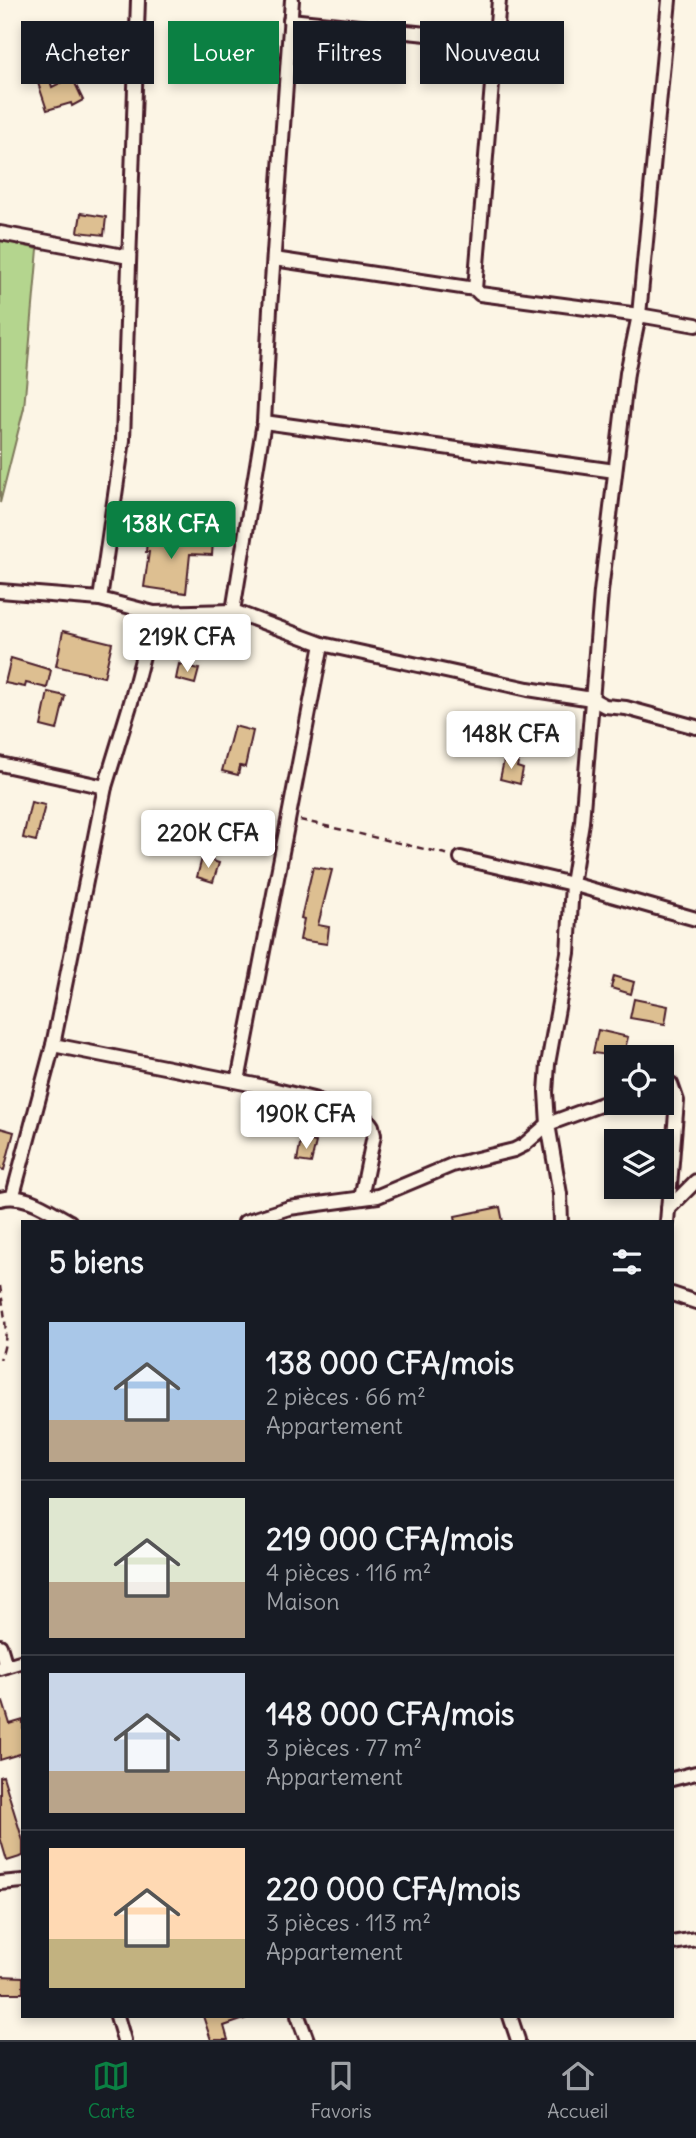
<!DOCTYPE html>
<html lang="fr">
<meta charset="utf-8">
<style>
:root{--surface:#171b24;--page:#242831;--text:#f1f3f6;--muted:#9ea1a6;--line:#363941;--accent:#0b8043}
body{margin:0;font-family:Delius,sans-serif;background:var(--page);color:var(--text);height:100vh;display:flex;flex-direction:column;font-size:26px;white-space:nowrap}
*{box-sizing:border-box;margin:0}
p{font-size:23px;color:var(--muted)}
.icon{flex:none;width:38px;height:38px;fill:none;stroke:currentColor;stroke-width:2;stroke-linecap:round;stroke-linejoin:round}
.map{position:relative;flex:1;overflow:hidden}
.drawer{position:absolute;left:21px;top:1220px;width:653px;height:798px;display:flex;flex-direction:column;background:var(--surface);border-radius:0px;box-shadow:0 4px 10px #0003}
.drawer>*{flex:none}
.hud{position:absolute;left:21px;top:21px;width:654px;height:63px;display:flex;gap:14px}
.fabs{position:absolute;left:604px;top:1045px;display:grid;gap:14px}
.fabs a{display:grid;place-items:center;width:70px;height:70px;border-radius:0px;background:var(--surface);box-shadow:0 4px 10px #0003;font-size:35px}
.price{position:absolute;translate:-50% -60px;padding:0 16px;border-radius:7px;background:#fff;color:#222;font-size:23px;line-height:46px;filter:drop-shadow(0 2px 4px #0008)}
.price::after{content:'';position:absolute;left:50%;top:42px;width:21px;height:16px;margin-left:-10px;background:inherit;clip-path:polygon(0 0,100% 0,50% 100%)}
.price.active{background:var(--accent);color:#fff}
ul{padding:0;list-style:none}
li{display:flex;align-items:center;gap:21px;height:175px;padding:0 28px}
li+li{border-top:2px solid var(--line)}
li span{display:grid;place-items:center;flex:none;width:196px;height:140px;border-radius:0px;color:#555}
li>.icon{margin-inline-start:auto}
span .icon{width:84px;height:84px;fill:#fffc;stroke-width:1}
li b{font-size:30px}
h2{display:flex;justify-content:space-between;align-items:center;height:84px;padding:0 28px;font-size:30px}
.chip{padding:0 24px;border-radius:0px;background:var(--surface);box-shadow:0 4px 10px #0003;font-size:24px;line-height:63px}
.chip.active{background:var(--accent);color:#fff}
.menu{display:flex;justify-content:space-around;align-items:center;height:98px;border-top:2px solid var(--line);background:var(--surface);font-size:19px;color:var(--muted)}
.menu a{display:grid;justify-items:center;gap:4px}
.menu .active{color:var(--accent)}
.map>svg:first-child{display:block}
.green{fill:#b4d58e;stroke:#7f7a5c;stroke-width:2}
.building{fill:#ddbf91;stroke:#4a1f2b;stroke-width:2}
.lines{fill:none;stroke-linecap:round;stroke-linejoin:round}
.minor-casing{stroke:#4a1f2b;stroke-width:18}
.path{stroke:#4a1f2b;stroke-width:2.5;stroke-dasharray:7 5;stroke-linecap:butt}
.minor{stroke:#fcf5e5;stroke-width:12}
</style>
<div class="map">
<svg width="696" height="2040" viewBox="0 0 696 2040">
<rect width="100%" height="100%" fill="#fcf5e5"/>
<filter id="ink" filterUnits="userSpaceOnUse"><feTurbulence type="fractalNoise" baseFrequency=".0143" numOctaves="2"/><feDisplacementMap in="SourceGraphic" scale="14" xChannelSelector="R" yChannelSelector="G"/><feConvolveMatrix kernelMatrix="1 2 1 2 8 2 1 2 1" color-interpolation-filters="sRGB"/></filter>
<g filter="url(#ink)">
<path class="green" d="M0,240L38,249L24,408L0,503Z"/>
<g class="building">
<path d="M49,77L52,87L72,77L83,100L72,106L71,103L47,110L37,80Z"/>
<path d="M81,213L106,217L104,235L78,232Z"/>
<path d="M148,529L161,531L159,538L213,541L212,555L190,554L186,593L144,587L149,552H146Z"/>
<path d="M63,631L112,643L104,677L56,666Z"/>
<path d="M11,658L51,670L47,688L26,683L25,687L5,683Z"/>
<path d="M179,664L199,669L195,684L176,679Z"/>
<path d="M48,692L65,696L57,730L41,726Z"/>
<path d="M234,726L253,731L245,767L240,766L238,775L222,771Z"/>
<path d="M505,756L519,759L517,767L523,769L520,784L500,779Z"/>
<path d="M31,802L45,805L36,841L23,838Z"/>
<path d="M202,858L219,863L213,882L197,877Z"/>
<path d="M313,867L332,870L318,925L329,927L327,944L300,940L304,919L301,918Z"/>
<path d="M614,976L634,982L631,994L611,988Z"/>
<path d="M634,999L668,1006L665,1024L630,1018Z"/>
<path d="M598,1030L628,1037L623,1057L593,1053Z"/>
<path d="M0,1128L14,1132L4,1170L0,1169Z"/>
<path d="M301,1139L316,1142L311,1163L297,1161Z"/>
<path d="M500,1207L503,1222H456L455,1216Z"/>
<path d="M0,1702H3L10,1724L23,1720V1753L0,1760Z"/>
<path d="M3,1776L23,1841V1856L7,1861L0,1837V1777Z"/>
<path d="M0,1976L23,1977V1993H0Z"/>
<path d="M203,2016H247V2018L224,2026L228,2040H211Z"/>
</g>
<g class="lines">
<defs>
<g id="minor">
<path d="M290,20L495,41"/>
<path d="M0,233L129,257"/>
<path d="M274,259L475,289L480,294L639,315L696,325"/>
<path d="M475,289L499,0"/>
<path d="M264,422L615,471"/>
<path d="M0,591L100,599L154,613L233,611L322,644L528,689L592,699L605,706L626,708L696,727"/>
<path d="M100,599L123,440L138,0"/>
<path d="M233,611L264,422L270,309L292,0"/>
<path d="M0,764L105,787"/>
<path d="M461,858L572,884L696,919"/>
<path d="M53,1045L260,1086L313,1099L367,1119L372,1126L374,1135L361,1198"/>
<path d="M238,1081L322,644"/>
<path d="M662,1082L671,1084L677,1101L667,1222"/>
<path d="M13,1195L53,1045L105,787L131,702L154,613"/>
<path d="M0,1199C25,1192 48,1210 70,1222"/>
<path d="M668,1209L696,1181"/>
<path d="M245,1222L289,1208L378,1196L452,1165L514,1150L524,1145L548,1124L616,1099"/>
<path d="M561,1222L560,1194L548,1124L546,1092L548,1064L568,953L572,884L582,822L601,592L627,373L639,315L669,0"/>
<path d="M672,1294L696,1302"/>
<path d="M0,1646L6,1666"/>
<path d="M0,1668L23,1661"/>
<path d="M672,1779L696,1773"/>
<path d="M0,1883L23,1881"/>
<path d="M672,1943L696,1939"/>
<path d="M117,2016L124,2040"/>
<path d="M298,2016L307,2040"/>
<path d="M510,2016L518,2040"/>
</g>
</defs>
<use href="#minor" class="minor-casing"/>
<g class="path">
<path d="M300,820L450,855"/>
<path d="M0,1286C3,1309 11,1337 0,1359"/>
</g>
<use href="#minor" class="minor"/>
</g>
</g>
</svg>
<div class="fabs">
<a><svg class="icon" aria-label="locate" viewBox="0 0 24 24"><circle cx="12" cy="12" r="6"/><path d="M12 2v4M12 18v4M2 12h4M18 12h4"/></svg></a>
<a><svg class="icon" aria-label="layers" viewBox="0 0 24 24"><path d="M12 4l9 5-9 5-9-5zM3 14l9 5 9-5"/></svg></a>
</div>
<b class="price active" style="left:171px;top:561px">138K CFA</b>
<b class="price" style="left:187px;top:674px">219K CFA</b>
<b class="price" style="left:511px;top:771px">148K CFA</b>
<b class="price" style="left:208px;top:870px">220K CFA</b>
<b class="price" style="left:306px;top:1151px">190K CFA</b>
<div class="hud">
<a class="chip">Acheter</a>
<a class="chip active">Louer</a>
<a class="chip">Filtres</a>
<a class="chip">Nouveau</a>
</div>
<section class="drawer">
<h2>5 biens<svg class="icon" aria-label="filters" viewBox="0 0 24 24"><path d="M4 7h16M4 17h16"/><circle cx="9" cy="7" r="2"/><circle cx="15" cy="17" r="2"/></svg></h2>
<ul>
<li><span style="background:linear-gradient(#a9c7e8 70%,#b9a48a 0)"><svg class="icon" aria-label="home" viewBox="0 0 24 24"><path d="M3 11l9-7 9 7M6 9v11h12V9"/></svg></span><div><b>138 000 CFA/mois</b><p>2 pièces · 66 m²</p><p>Appartement</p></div></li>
<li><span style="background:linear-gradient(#dfe7d0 60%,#b9a48a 0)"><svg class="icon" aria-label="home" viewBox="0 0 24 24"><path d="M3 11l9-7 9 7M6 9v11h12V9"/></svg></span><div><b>219 000 CFA/mois</b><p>4 pièces · 116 m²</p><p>Maison</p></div></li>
<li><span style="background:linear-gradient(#c9d6e8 70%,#b9a48a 0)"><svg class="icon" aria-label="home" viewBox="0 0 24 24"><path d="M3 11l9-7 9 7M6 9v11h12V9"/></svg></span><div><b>148 000 CFA/mois</b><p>3 pièces · 77 m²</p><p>Appartement</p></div></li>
<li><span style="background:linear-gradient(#ffd9b3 65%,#c2b280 0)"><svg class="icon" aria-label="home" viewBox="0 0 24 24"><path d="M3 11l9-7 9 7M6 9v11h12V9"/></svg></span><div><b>220 000 CFA/mois</b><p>3 pièces · 113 m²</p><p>Appartement</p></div></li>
</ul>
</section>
</div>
<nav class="menu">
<a class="active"><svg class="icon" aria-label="map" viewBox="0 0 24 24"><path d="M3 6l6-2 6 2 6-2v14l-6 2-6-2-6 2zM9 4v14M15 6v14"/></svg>Carte</a>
<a><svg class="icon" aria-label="saved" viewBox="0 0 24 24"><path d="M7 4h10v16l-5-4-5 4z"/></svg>Favoris</a>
<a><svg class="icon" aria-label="home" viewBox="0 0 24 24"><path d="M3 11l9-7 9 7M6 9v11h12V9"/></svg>Accueil</a>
</nav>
